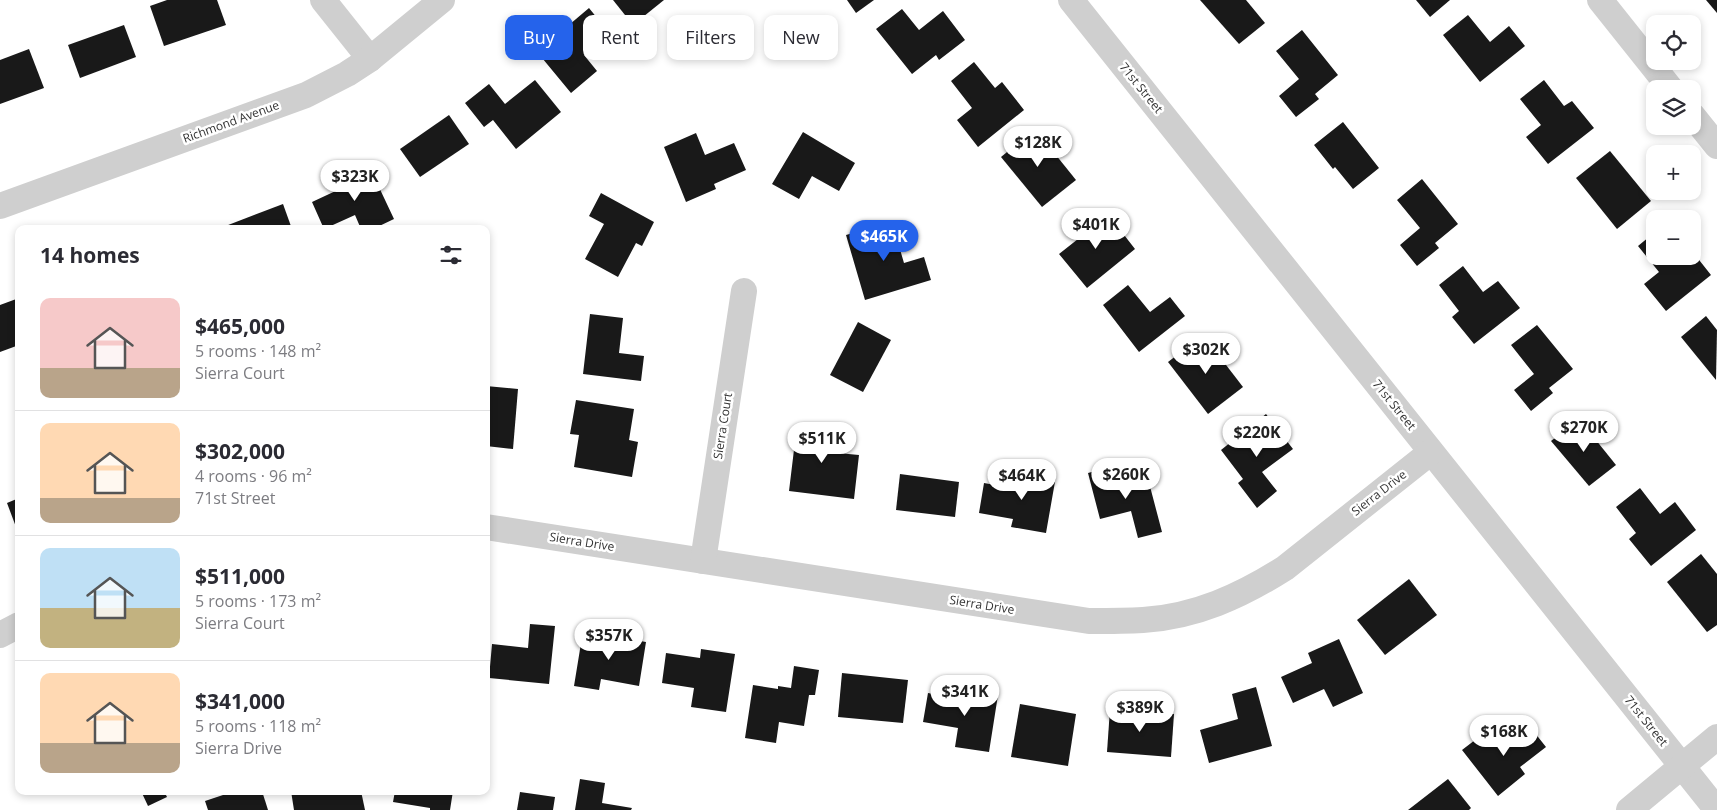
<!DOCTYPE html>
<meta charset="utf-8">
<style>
:root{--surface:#fff;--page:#f2f2f3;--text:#2b2b33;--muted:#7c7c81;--line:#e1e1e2;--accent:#2563eb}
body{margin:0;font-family:"Open Sans",sans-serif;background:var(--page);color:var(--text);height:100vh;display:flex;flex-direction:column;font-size:19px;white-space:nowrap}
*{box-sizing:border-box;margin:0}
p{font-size:16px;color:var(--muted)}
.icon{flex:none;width:28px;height:28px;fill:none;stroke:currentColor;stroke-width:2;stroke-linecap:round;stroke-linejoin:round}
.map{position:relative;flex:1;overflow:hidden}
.sheet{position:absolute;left:15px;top:225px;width:475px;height:570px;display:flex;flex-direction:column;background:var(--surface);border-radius:10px;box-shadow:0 2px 8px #0003}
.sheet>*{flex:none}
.hud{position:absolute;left:505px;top:15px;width:475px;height:45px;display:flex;gap:10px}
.tools{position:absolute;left:1646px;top:15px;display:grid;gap:10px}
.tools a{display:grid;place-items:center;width:55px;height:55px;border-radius:10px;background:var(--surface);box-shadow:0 2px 8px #0003;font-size:25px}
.price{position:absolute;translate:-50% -42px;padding:0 11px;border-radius:18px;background:#fff;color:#222;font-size:16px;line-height:32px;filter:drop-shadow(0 1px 2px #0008)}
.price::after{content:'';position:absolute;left:50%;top:30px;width:15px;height:11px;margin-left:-8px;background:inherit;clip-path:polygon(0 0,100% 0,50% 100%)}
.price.current{background:var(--accent);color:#fff}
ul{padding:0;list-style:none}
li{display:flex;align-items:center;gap:15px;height:125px;padding:0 25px}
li+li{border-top:1px solid var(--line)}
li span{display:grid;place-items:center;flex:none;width:140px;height:100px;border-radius:10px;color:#555}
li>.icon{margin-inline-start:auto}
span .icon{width:60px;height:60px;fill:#fffc;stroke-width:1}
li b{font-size:21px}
h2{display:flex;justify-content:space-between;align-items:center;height:60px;padding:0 25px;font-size:21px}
.chip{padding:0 18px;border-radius:10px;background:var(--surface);box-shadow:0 2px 8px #0003;font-size:18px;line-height:45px}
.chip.current{background:var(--accent);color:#fff}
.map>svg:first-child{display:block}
.building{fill:#191919}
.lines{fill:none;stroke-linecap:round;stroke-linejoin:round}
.minor{stroke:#cfcfcf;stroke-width:26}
.labels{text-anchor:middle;stroke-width:5;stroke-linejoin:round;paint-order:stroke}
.street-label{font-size:12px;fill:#323232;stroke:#fff}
</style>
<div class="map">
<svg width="1717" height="810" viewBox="0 0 1717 810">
<rect width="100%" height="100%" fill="#fff"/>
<g class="building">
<path d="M167,0H217L226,25L164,46L150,6Z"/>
<path d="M613,0H664L633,25Z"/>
<path d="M847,0H874L856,13Z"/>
<path d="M1200,0H1246L1265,23L1239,44Z"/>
<path d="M1416,0H1450L1430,17Z"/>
<path d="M1706,0H1717V13Z"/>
<path d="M589,8L610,34L584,55L597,71L571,93L533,47L559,25L563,30Z"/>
<path d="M902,9L919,30L943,11L965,40L939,60L936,55L912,74L876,29Z"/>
<path d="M1468,15L1490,42L1509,26L1525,46L1480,82L1443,35Z"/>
<path d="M124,25L136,57L80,78L68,45Z"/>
<path d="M1302,30L1338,75L1315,94L1319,99L1296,117L1279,96L1299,79L1276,51Z"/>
<path d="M29,49L44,88L0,104V60Z"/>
<path d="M974,62L995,88L1002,82L1024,110L978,147L957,120L972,108L951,81Z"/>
<path d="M535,80L561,112L516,149L493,120L484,127L465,103L489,84L505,104Z"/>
<path d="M1544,80L1564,106L1572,101L1594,128L1548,164L1526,137L1541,125L1520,99Z"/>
<path d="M449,115L469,144L420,177L400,149Z"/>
<path d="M1343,122L1379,168L1353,189L1335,167L1333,169L1314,145Z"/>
<path d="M1035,129L1076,180L1042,207L1001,157Z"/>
<path d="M803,132L855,163L839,191L812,176L799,199L772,184Z"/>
<path d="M696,133L705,155L734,143L746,170L714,184L716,189L686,202L664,147Z"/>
<path d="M1610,151L1651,201L1617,229L1576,178Z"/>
<path d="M369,166L394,219L373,229H361L355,215L324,229L312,202L342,188L338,180Z"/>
<path d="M1422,179L1458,224L1435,243L1439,248L1417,266L1400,245L1420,228L1397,200Z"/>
<path d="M601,193L654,222L642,246L636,243L618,277L585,259L604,224L589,216Z"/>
<path d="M283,204L292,229H223V227Z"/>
<path d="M1094,213L1106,229L1114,222L1135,249L1087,288L1059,254L1078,239L1072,231Z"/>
<path d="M892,222L904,263L924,257L931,280L865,300L846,235Z"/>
<path d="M1655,232V256H1692V251L1711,275L1666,311L1644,284L1659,272L1638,246Z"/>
<path d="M1463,266L1483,292L1498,281L1520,308L1474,344L1452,317L1459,311L1439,285Z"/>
<path d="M1128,285L1150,312L1170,297L1185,316L1139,352L1103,305Z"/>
<path d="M19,298V345L0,352V305Z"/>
<path d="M590,314L623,318L619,353L644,356L641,381L583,374Z"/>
<path d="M1706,316L1717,330L1716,380L1681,337Z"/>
<path d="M858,322L891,340L863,392L830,375Z"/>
<path d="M1537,325L1573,369L1549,388L1553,393L1531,411L1514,390L1534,374L1511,345Z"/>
<path d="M1203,335L1243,387L1208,414L1168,362Z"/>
<path d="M486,386L518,389L513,449L486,446Z"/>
<path d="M576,400L634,409L629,440L638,442L632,477L574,467L579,435L570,434Z"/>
<path d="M1266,414L1293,449L1262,472L1277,491L1257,508L1238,483L1243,479L1221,450Z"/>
<path d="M1579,419L1616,465L1589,486L1551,441Z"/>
<path d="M797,425L841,430L838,453L859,455L854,499L789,491Z"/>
<path d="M1110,467L1114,483L1147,475L1162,532L1138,538L1131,511L1100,519L1088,473Z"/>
<path d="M1021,470L1056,476L1046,533L1011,527L1013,519L979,513L984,483L1017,489Z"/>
<path d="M900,474L959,482L955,517L896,510Z"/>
<path d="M1640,488L1660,514L1675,502L1696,530L1651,566L1629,539L1636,533L1616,507Z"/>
<path d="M19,498V526L16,527L7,503Z"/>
<path d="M1701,554L1717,574V625L1707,632L1667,582Z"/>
<path d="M1409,579L1437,615L1385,655L1357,620Z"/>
<path d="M530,624L555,626L549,684L489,678L492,644L528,648Z"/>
<path d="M583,631L646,642L639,686L601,679L599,690L574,686Z"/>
<path d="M1339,639L1363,693L1333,707L1324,689L1293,703L1281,677L1312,663L1308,653Z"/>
<path d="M701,649L735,654L726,712L691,707L694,688L662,683L666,653L700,658Z"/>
<path d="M794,666L819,670L815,695H809L804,726L779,722L776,743L745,738L753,685L778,689V686L791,688Z"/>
<path d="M842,673L908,680L903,723L838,717Z"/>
<path d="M1256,687L1272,746L1209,763L1200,730L1238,719L1232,694Z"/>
<path d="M963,689L998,695L989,752L955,747L958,728L923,722L928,693L962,699Z"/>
<path d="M1020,704L1076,714L1068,766L1011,757Z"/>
<path d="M1110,709L1174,714L1171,757L1107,752Z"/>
<path d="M1527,723L1546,747L1520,767L1525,774L1498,796L1462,750L1488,730L1500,745Z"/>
<path d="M580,779L605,783L602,803L632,808L631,810H575Z"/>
<path d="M1448,779L1471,808L1469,810H1408Z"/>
<path d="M141,791H164L167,797L148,806Z"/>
<path d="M235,791H262L268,810H208L205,801Z"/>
<path d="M291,791H361L365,810H294Z"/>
<path d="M395,791H453L450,810H430V808L393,802Z"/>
<path d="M520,792L555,797L553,810H517Z"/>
</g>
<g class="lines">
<g class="minor">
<path d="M323,0L370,59"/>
<path d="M1071,0L1717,810"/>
<path d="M1600,0L1671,89"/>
<path d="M1692,115L1717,146"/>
<path d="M0,206L306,95L347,74L370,59L442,0"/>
<path d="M486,527L1089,621C1107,621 1125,621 1143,620C1195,617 1241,596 1285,568L1431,452"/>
<path d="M703,561L744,291"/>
<path d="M0,635L19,625"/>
<path d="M1629,810L1717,737"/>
</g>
</g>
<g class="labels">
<g class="street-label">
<text transform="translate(1141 88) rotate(51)" y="4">71st Street</text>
<text transform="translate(231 122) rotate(-20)" y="4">Richmond Avenue</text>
<text transform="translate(1394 405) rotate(51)" y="4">71st Street</text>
<text transform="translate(723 426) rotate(-81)" y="4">Sierra Court</text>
<text transform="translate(1379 493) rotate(-38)" y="4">Sierra Drive</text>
<text transform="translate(582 542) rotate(9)" y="4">Sierra Drive</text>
<text transform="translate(982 605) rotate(9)" y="4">Sierra Drive</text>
<text transform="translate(1646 721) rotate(51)" y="4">71st Street</text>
</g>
</g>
</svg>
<div class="tools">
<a><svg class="icon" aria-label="locate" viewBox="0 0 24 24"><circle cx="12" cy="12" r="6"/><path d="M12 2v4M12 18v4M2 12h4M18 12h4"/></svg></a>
<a><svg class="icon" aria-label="layers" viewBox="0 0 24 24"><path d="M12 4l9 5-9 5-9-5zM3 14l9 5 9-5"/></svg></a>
<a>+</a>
<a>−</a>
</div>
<b class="price" style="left:1038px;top:168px">$128K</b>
<b class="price" style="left:355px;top:202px">$323K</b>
<b class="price" style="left:1096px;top:250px">$401K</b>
<b class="price current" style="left:884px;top:262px">$465K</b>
<b class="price" style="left:1206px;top:375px">$302K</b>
<b class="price" style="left:1584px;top:453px">$270K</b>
<b class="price" style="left:1257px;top:458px">$220K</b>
<b class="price" style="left:822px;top:464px">$511K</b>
<b class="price" style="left:1126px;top:500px">$260K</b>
<b class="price" style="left:1022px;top:501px">$464K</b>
<b class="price" style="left:609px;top:661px">$357K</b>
<b class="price" style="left:965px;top:717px">$341K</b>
<b class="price" style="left:1140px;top:733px">$389K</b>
<b class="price" style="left:1504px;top:757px">$168K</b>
<div class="hud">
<a class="chip current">Buy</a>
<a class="chip">Rent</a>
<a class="chip">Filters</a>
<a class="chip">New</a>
</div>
<section class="sheet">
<h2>14 homes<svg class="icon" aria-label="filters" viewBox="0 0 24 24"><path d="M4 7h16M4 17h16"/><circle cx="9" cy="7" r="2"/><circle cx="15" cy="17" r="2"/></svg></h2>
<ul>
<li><span style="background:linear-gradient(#f6c9c9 70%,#b9a48a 0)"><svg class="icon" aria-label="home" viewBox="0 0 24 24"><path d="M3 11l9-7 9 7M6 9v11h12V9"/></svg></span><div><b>$465,000</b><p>5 rooms · 148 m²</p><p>Sierra Court</p></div></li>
<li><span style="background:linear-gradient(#ffd9b3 75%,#b9a48a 0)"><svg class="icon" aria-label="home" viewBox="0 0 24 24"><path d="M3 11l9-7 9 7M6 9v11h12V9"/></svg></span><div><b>$302,000</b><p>4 rooms · 96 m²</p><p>71st Street</p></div></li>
<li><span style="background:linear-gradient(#bfe0f5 60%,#c2b280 0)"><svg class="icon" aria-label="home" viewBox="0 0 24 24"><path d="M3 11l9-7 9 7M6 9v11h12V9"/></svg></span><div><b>$511,000</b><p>5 rooms · 173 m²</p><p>Sierra Court</p></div></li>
<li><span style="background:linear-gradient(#ffd9b3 70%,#b9a48a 0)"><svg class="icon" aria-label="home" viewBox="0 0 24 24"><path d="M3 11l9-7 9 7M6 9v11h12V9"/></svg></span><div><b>$341,000</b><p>5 rooms · 118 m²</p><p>Sierra Drive</p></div></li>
</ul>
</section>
</div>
